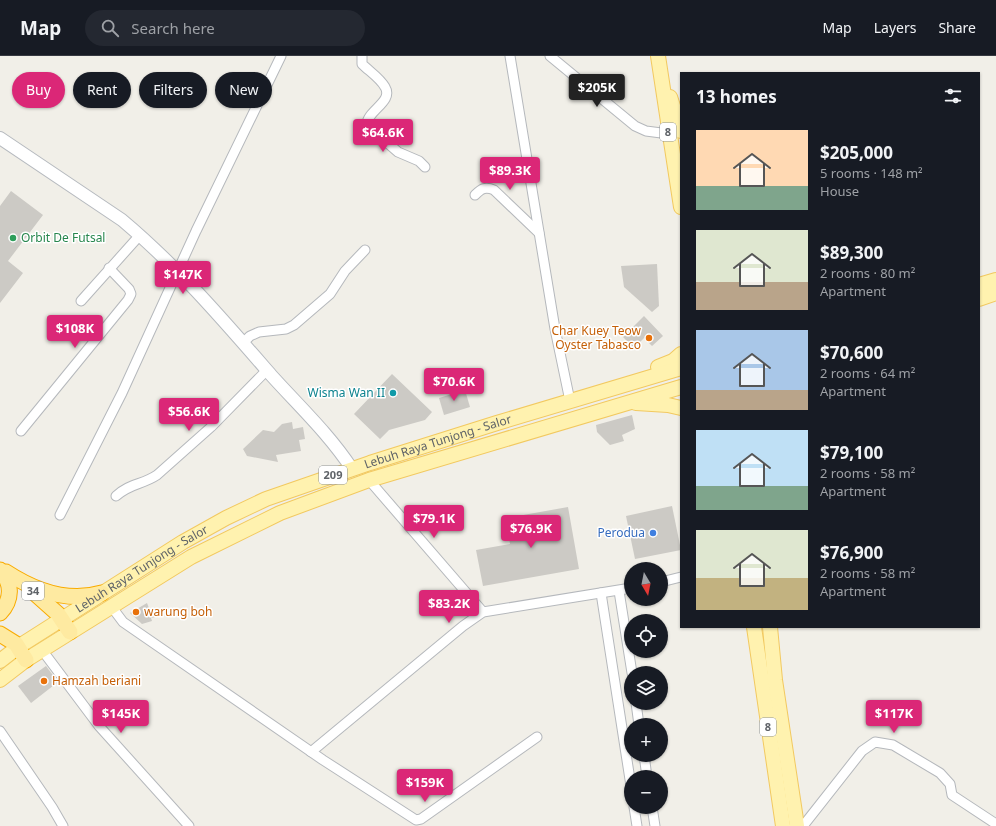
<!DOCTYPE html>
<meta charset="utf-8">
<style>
:root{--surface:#171b24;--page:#242831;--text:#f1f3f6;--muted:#9ea1a6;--line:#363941;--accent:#db2777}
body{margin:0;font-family:"Noto Sans",sans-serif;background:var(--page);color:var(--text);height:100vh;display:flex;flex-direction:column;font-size:15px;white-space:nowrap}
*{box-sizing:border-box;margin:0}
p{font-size:13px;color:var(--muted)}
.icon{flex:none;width:22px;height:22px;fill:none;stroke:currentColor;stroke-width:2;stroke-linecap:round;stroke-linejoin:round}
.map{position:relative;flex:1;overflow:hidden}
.panel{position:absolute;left:680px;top:16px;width:300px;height:556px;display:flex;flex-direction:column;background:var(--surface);border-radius:0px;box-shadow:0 1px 3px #0004}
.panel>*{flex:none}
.top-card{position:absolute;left:12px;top:16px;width:380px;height:36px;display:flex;gap:8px}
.needle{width:26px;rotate:170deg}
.buttons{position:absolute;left:624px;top:506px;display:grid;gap:8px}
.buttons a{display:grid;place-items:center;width:44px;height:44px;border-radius:50%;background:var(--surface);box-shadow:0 1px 3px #0004;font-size:20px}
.price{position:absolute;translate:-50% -34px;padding:0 9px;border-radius:4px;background:var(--accent);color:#fff;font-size:13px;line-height:26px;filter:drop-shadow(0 1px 2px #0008)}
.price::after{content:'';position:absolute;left:50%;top:24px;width:12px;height:9px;margin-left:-6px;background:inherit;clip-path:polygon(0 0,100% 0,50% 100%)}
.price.active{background:#222;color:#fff}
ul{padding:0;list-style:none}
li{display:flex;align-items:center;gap:12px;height:100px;padding:0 16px}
li span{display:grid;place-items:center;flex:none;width:112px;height:80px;border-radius:0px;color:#555}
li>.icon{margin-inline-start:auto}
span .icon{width:48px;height:48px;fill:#fffc;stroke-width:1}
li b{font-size:17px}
h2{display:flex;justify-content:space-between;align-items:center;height:48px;padding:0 16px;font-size:17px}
.chip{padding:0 14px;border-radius:18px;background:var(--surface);box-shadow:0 1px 3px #0004;font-size:14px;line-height:36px}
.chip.active{background:var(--accent);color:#fff}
header{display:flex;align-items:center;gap:24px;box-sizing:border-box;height:56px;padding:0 20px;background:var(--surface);border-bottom:1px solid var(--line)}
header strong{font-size:19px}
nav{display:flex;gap:22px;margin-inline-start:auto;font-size:14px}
.search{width:280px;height:36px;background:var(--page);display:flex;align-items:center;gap:10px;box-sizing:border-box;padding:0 14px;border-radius:22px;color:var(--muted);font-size:15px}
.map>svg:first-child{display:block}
.building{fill:#cccac5}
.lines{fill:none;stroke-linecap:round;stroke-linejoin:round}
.minor-casing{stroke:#b5b8bc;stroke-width:11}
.secondary-casing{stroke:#b6babf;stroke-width:14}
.primary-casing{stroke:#f2c960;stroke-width:16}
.trunk-casing{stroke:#f9ab00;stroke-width:17}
.minor{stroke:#fff;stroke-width:9}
.secondary{stroke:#fff;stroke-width:12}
.primary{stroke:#fff2af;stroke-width:14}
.trunk{stroke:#feeaa1;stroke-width:15}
.leisure-dot{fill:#2e9e5b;stroke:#fff;stroke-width:1.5}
.food-dot{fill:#e8710a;stroke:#fff;stroke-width:1.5}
.culture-dot{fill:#0f9aa8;stroke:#fff;stroke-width:1.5}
.shop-dot{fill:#3f7fe0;stroke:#fff;stroke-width:1.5}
.labels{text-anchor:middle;stroke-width:3;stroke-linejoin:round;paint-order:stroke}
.shield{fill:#fff;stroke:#8f9295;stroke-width:1}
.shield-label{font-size:11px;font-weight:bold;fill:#5f6368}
.leisure-label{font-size:12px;fill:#27864d;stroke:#fff;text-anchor:start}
.food-label{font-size:12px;fill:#c56008;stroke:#fff;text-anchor:start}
.culture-label{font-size:12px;fill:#0d838f;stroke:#fff;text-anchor:end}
.street-label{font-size:12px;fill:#5f6368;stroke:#fff}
.shop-label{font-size:12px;fill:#366cbe;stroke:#fff;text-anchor:end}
</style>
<header>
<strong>Map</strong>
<div class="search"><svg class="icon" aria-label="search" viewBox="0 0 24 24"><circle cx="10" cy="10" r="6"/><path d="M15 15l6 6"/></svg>Search here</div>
<nav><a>Map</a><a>Layers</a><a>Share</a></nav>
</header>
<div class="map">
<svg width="996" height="770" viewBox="0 0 996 770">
<rect width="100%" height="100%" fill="#f1efe8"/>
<g class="building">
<path d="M11,135L43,159L8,205L23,217L0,247V150Z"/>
<path d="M657,208L659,250L652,256L624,231L621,210Z"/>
<path d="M644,260L663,280L652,290L644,282L634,292L623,281Z"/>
<path d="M392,318L432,356L425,364L389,374L380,383L354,358Z"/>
<path d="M465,334L470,351L444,359L439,342Z"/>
<path d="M632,359L635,373L622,379L624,385L610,389L597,376L596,369Z"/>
<path d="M292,366L293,373L303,371L305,383L299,384L301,395L276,399L278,406L247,400L243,393L263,374L274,376L282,368Z"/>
<path d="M672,450L681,494L635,503L626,460Z"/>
<path d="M568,451L579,513L483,530L476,494L510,488L506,462Z"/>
<path d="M147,547L150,555L154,554L156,561L151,562L152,565L142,568L130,557Z"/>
<path d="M46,610L58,626L31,647L18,630Z"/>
</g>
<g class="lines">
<defs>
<g id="minor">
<path d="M362,0V8C369,15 380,22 385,31C394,46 366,55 367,69L398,96L419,105L425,111"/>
<path d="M510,0L555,273L570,345"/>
<path d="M550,0L635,70L646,75L669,78"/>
<path d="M475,139C481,133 485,130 494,134L539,177"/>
<path d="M81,245L140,179"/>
<path d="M243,287L250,280L259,276L286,273L294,269L330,238L345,215L365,194"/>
<path d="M21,375L128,244L131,238L129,233L109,212"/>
<path d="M369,424L483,556"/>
<path d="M116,440C130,427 142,429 157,419L211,371L267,314"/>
<path d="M60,459L122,337L196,175L281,0"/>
<path d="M661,526L681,521"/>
<path d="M619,535L632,617"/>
<path d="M601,537L631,730"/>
<path d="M111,550L123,566L323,704L416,764L421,763L537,681"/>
<path d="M42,594L99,670L189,770"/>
<path d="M636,647L639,669"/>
<path d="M0,675L52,751L63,770"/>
<path d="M311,696L463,570L483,556L631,532"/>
<path d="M644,699L647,721"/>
<path d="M634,751L637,770"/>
<path d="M652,751L655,770"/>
<path d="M803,770L862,695L875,686L893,689L940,717L950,728L952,739L996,768"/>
</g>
<path id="secondary" d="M0,82L122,164C177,210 224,265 271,319C299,350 329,378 352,413"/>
<g id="primary">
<path d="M658,0L681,151"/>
<path d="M670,41L681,75"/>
<path d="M979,229L996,224"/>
<path d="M979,243L996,237"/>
<path d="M658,311L673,305L681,298"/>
<path d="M636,347L668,349L681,352"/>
<path d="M754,571L783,770"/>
<path d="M770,571L775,624L797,770"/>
<path id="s1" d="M0,605L18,591L183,486L226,462L266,443L370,407L497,367L681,312"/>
<path d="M0,624L26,604L191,501L280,457L369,424L681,331"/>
</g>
<g id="trunk">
<path d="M0,514C13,527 12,544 0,557"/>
<path d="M6,516C35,535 68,547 102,537"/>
<path d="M30,533L58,558L70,576"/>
<path d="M0,578L16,588L26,604"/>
</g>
</defs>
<use href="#minor" class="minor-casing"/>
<use href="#secondary" class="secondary-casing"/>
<use href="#primary" class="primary-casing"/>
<use href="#trunk" class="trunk-casing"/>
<use href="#minor" class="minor"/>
<use href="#secondary" class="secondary"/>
<use href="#primary" class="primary"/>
<use href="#trunk" class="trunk"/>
</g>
<circle class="leisure-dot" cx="13" cy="182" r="4"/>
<g class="food-dot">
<circle cx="649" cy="282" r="4"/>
<circle cx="136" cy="556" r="4"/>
<circle cx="44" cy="625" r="4"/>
</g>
<circle class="culture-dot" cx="393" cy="337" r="4"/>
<circle class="shop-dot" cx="653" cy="477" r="4"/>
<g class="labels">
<g class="shield">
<rect x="660" y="67" width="16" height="18" rx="3"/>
<rect x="319" y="410" width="28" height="18" rx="3"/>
<rect x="22" y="526" width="22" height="18" rx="3"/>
<rect x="760" y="662" width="16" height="18" rx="3"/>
</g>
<g class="shield-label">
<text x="668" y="80">8</text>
<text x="333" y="423">209</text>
<text x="33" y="539">34</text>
<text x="768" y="675">8</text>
</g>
<g class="leisure-label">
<text x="21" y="186">Orbit De Futsal</text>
</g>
<g class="food-label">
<text x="641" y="279" text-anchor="end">Char Kuey Teow<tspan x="641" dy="14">Oyster Tabasco</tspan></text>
<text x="144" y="560">warung boh</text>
<text x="52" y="629">Hamzah beriani</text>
</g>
<g class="culture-label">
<text x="385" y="341">Wisma Wan II</text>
</g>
<g class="street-label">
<text dy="4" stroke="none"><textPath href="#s1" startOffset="493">Lebuh Raya Tunjong - Salor</textPath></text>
<text dy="4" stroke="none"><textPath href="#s1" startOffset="169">Lebuh Raya Tunjong - Salor</textPath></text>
</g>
<g class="shop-label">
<text x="645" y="481">Perodua</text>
</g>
</g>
</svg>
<div class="buttons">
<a><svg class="needle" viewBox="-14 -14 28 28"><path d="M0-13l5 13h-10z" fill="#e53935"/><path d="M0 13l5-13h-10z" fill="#9ea1a6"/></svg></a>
<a><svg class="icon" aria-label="locate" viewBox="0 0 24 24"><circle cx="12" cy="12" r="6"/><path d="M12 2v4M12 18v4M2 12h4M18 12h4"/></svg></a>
<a><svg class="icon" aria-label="layers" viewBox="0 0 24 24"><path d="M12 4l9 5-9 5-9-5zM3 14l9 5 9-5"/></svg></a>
<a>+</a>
<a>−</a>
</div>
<b class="price active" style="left:597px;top:52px">$205K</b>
<b class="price" style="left:383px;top:97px">$64.6K</b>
<b class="price" style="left:510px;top:135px">$89.3K</b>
<b class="price" style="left:183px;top:239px">$147K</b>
<b class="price" style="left:75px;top:293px">$108K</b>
<b class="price" style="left:454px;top:346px">$70.6K</b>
<b class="price" style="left:189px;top:376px">$56.6K</b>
<b class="price" style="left:434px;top:483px">$79.1K</b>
<b class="price" style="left:531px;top:493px">$76.9K</b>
<b class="price" style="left:449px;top:568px">$83.2K</b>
<b class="price" style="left:121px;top:678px">$145K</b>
<b class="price" style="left:894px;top:678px">$117K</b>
<b class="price" style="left:425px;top:747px">$159K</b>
<div class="top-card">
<a class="chip active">Buy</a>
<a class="chip">Rent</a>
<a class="chip">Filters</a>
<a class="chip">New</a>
</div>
<section class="panel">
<h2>13 homes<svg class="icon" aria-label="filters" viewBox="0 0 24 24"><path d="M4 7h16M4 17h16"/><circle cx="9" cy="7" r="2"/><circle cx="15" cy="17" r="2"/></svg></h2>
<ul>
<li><span style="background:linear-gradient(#ffd9b3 70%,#7fa58c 0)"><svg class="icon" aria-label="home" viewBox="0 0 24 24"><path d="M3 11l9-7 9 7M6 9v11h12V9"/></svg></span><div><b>$205,000</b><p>5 rooms · 148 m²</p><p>House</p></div></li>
<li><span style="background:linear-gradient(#dfe7d0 65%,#b9a48a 0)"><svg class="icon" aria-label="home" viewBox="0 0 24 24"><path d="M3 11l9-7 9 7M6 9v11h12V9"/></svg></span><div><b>$89,300</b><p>2 rooms · 80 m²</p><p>Apartment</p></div></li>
<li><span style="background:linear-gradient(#a9c7e8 75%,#b9a48a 0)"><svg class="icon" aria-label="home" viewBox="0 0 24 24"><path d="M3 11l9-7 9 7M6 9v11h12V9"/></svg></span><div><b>$70,600</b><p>2 rooms · 64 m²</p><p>Apartment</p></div></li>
<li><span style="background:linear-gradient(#bfe0f5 70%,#7fa58c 0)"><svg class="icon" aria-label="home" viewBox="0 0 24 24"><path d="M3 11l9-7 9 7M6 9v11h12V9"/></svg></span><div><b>$79,100</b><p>2 rooms · 58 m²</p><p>Apartment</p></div></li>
<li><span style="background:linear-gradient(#dfe7d0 60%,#c2b280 0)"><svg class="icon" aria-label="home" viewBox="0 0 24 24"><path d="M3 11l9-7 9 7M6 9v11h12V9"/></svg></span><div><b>$76,900</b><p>2 rooms · 58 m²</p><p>Apartment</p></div></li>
</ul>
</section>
</div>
